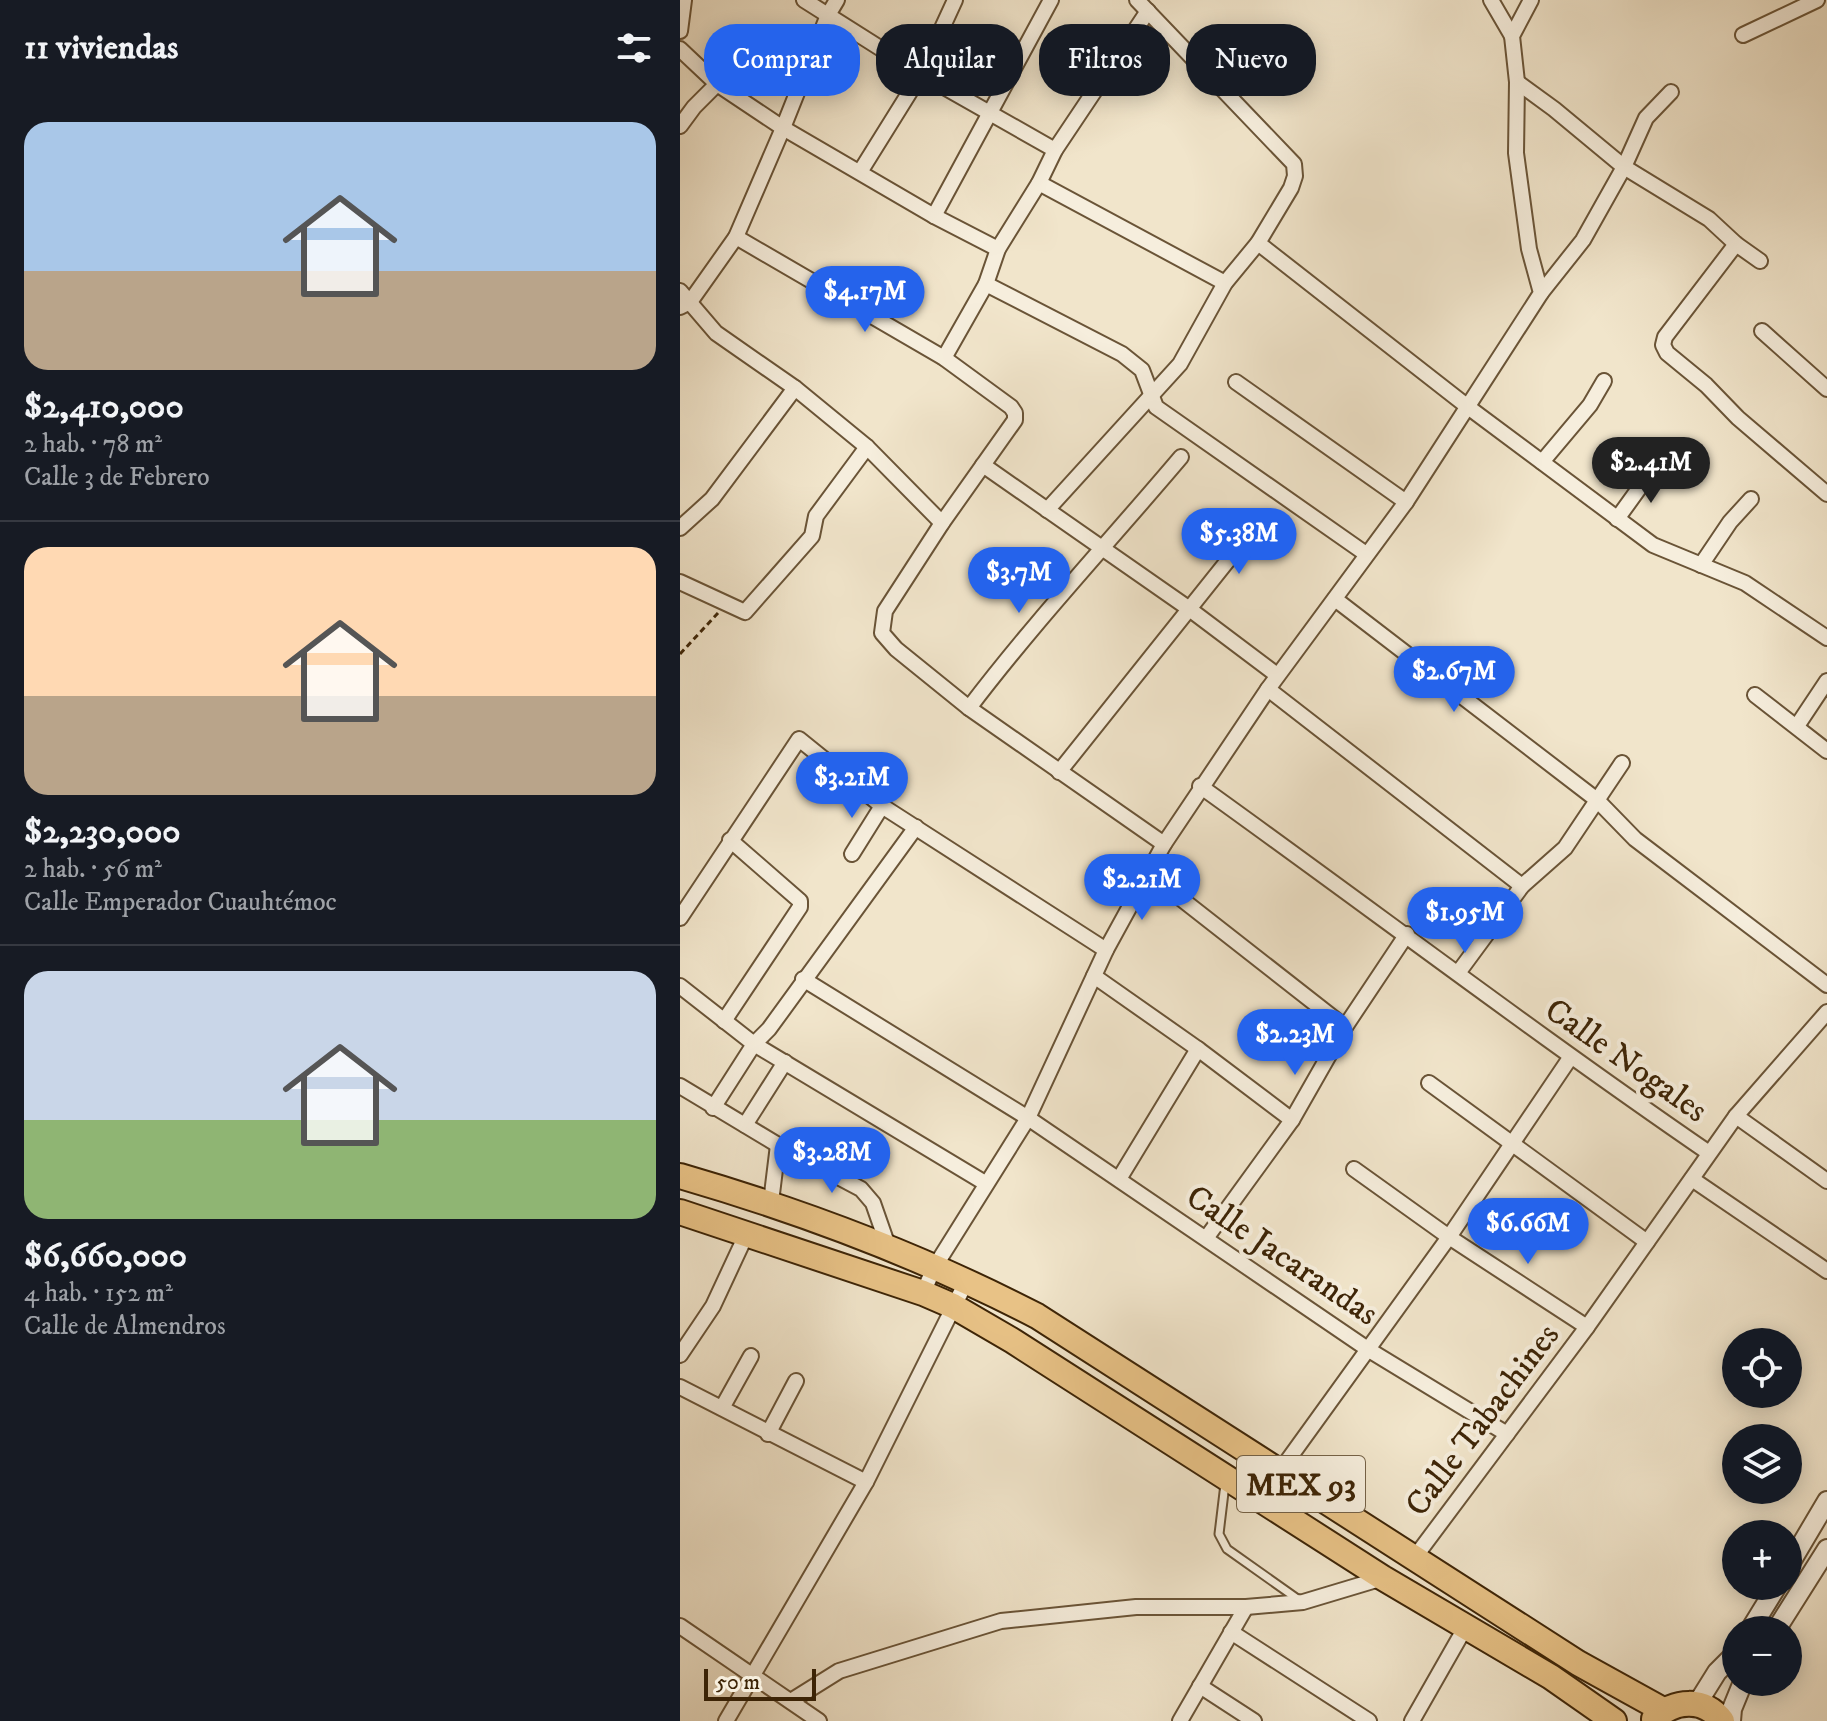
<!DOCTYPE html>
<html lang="es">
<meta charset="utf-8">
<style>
:root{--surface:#171b24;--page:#20242c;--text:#f1f3f6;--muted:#9ea1a6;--line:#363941;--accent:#2563eb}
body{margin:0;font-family:"IM FELL DW Pica",serif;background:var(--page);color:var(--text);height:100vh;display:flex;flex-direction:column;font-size:30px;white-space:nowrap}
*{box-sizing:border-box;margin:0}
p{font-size:26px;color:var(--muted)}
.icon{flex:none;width:44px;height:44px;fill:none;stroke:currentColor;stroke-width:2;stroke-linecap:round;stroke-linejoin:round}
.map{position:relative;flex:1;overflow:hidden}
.panel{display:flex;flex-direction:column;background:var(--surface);width:680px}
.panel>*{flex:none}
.guide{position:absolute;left:24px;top:24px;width:760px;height:72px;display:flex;gap:16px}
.buttons{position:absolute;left:1042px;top:1328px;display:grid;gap:16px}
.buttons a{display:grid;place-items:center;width:80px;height:80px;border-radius:50%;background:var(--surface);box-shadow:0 4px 20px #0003;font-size:40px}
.scale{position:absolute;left:24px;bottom:20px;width:112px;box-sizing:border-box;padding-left:8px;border:4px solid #3d2406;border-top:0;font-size:22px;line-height:28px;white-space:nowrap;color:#3d2406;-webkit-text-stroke:6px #f6eedd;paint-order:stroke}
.price{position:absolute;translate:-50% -68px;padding:0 18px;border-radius:28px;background:var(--accent);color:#fff;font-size:26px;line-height:52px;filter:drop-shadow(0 2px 4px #0008)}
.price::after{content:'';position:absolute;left:50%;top:48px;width:24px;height:18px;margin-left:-12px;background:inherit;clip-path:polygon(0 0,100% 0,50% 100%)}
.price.active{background:#222;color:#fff}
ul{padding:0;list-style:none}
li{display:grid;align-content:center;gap:16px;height:424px;padding:0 24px}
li+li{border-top:2px solid var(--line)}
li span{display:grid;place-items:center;height:248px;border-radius:24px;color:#555}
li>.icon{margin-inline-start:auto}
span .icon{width:144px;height:144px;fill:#fffc;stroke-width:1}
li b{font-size:34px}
h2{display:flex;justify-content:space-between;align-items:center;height:96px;padding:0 24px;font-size:34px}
.tag{padding:0 28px;border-radius:32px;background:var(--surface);box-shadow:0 4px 20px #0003;font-size:28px;line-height:72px}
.tag.active{background:var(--accent);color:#fff}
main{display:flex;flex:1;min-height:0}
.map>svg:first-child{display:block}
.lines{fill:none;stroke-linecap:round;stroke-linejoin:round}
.service-casing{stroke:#6a5437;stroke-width:11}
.minor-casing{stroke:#6a5437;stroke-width:18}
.tertiary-casing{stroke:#6a5437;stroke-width:22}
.primary-casing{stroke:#3d2406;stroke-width:28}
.path{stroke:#3d2406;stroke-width:3;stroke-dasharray:6 4;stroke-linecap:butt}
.service{stroke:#f6eedd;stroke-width:7}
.minor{stroke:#f6eedd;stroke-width:14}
.tertiary{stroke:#f6eedd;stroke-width:18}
.primary{stroke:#e8c286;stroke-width:24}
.labels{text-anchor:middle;stroke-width:8;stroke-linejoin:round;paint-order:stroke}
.shield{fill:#f6eedd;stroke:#746146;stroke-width:2}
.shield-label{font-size:32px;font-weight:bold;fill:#3d2406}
.street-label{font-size:34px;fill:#3d2406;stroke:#f6eedd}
</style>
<main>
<section class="panel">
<h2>11 viviendas<svg class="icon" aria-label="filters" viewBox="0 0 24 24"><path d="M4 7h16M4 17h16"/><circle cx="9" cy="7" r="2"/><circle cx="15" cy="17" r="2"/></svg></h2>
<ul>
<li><span style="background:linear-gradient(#a9c7e8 60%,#b9a48a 0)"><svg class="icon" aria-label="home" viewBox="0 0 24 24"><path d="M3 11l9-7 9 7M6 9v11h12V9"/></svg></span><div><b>$2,410,000</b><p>2 hab. · 78 m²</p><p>Calle 3 de Febrero</p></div></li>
<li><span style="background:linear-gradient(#ffd9b3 60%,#b9a48a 0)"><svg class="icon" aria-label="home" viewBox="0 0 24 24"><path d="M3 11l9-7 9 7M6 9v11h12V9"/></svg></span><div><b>$2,230,000</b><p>2 hab. · 56 m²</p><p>Calle Emperador Cuauhtémoc</p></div></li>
<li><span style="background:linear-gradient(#c9d6e8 60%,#8fb573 0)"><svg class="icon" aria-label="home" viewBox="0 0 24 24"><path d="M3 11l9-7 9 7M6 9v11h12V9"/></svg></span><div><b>$6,660,000</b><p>4 hab. · 152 m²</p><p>Calle de Almendros</p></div></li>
</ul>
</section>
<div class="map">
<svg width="1147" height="1721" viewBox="0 0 1147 1721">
<rect width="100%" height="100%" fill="#f1e5cb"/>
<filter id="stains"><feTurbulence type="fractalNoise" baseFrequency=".0025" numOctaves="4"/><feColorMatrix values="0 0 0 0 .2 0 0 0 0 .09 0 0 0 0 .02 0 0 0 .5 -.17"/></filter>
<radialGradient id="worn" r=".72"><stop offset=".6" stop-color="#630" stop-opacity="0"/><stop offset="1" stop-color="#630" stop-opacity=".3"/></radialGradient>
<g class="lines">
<defs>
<path id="service" d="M545,1484L539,1534L547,1549L619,1600"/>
<g id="minor">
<path d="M124,0L241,74L375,150"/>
<path d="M811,0L832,36"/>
<path d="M0,31L4,0"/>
<path d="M1063,35L1137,0"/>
<path d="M0,49L37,84L103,128L254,216L318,249"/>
<path d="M837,82L874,109L944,167L1029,219L1056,244L1080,261"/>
<path d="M0,126L14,107L37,84"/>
<path d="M180,172L241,74L275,0"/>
<path d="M359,183L545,283"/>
<path d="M254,216L371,0"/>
<path d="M56,237L264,358L331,407L335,413V420L262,523L205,611L202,633L216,649L289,708L484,844"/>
<path d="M578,243L788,407L973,545L1065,583L1147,638"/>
<path d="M1056,244L985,337L983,345L987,353L1026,385L1058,418L1147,494"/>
<path d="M306,284L442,354L462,370L476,407L686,554"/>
<path d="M0,291L36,333L115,388L187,447L262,523"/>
<path d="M861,293L903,240L944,167L966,118L991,92"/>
<path d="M0,307L10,302L56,237L103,128L148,15L157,0"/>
<path d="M1082,331L1147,389"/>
<path d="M264,358L306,284L318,249L359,183L375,150L468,11"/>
<path d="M556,382L726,502"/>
<path d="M862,462L910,405L924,381"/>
<path d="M303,465L508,608L597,675"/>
<path d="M367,510L500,364L545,283L578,243L611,188L615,176L614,164L457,0"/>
<path d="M937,519L973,469"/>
<path d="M0,528L32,499L115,388"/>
<path d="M1021,565L1050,522L1071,499"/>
<path d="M0,582L65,612L132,536L136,516L187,447"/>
<path d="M655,599L917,800L955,839L1147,985"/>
<path d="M588,689L842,886"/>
<path d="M1075,695L1147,751"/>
<path d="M289,708C355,621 430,541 501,457"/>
<path d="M1117,726L1147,681"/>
<path d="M379,772L581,519"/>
<path d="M520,786C690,908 857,1035 1029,1153"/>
<path d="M172,854L202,806"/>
<path d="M467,872L665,1027"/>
<path d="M0,918L119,739L202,806L426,950"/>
<path d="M778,973L842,886L885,848L942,763"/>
<path d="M414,976L518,1049L612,1120"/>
<path d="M123,979L348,1118L689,1350L827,1434"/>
<path d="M0,986L74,1044L305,1183"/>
<path d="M44,1021L120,907V901L50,840"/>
<path d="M749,1083L967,1242"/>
<path d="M0,1086L98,1145L181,1189L193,1203L208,1246"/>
<path d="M33,1108L74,1044L89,1029L236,827"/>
<path d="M1056,1116L1147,1181"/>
<path d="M65,1125L105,1062"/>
<path d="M674,1169L769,1237L907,1327"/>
<path d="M439,1179L518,1049"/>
<path d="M1012,1179L1147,1271"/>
<path d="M91,1202L98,1145"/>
<path d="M527,1237L612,1120L665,1027L727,934"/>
<path d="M243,1293L254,1268L348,1118L426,950L484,844L588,689L726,502L861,293L849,249L836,153L837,82L832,36L851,0"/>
<path d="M0,1355L33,1306L67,1233"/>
<path d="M0,1387L186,1482"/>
<path d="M42,1408L71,1356"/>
<path d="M88,1434L116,1381"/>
<path d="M600,1471L769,1237L890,1058"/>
<path d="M735,1557L907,1327L1056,1116L1147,1012"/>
<path d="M0,1626L139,1721"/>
<path d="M551,1632L689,1721"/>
<path d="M520,1686L574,1721"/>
<path d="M111,1701L159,1671L321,1621L456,1607H566L623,1602L703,1578"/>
<path d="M46,1721L186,1482L287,1280"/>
<path d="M500,1721L566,1607"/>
<path d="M732,1721L785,1628"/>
</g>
<g id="tertiary">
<path d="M1108,1567L1147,1501"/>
<path d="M1070,1630L1097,1586"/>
<path d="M1096,1630L1147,1549"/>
<path d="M1017,1704L1037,1672L1056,1653"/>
<path d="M1051,1721L1052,1709L1063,1682"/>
</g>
<g id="primary">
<path d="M0,1176C124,1212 243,1257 357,1316L898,1663L983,1710"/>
<path d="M0,1212L243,1293L273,1306L333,1341L703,1578L871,1677L934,1721"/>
<path d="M974,1719C994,1700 1024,1697 1042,1721"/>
</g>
</defs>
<use href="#service" class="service-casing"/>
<use href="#minor" class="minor-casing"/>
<use href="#tertiary" class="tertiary-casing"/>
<use href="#primary" class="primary-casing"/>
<path class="path" d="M0,654L38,613"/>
<use href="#service" class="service"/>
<use href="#minor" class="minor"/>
<use href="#tertiary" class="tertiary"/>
<use href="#primary" class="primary"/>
</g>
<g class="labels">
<rect class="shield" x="557" y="1456" width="128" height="56" rx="6"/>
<g class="shield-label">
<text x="621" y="1495">MEX 93</text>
</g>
<g class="street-label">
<text transform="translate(947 1059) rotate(35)" y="12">Calle Nogales</text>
<text transform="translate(603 1254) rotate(34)" y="12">Calle Jacarandas</text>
<text transform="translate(801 1419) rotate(-53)" y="12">Calle Tabachines</text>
</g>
</g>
<rect width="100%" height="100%" filter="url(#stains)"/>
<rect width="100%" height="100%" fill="url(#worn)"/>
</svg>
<div class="buttons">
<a><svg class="icon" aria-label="locate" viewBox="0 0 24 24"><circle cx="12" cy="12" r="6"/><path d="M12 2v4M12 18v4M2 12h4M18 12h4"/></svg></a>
<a><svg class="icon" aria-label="layers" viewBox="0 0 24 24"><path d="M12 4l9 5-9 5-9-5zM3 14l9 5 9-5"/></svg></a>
<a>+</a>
<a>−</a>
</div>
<div class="scale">50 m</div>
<b class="price" style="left:185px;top:334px">$4.17M</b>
<b class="price active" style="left:971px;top:505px">$2.41M</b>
<b class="price" style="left:559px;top:576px">$5.38M</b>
<b class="price" style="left:339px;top:615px">$3.7M</b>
<b class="price" style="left:774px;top:714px">$2.67M</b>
<b class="price" style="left:172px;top:820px">$3.21M</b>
<b class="price" style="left:462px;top:922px">$2.21M</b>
<b class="price" style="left:785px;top:955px">$1.95M</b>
<b class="price" style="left:615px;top:1077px">$2.23M</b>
<b class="price" style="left:152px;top:1195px">$3.28M</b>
<b class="price" style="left:848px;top:1266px">$6.66M</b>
<div class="guide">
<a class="tag active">Comprar</a>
<a class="tag">Alquilar</a>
<a class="tag">Filtros</a>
<a class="tag">Nuevo</a>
</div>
</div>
</main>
